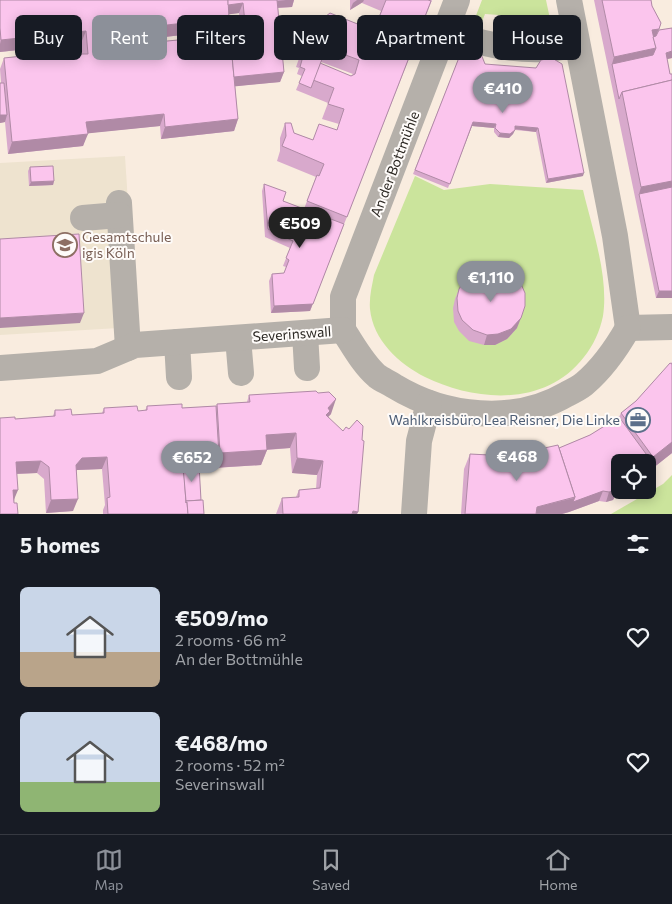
<!DOCTYPE html>
<meta charset="utf-8">
<style>
:root{--surface:#171b24;--page:#242831;--text:#f1f3f6;--muted:#9ea1a6;--line:#363941;--accent:#8c9099}
body{margin:0;font-family:Commissioner,sans-serif;background:var(--page);color:var(--text);height:100vh;display:flex;flex-direction:column;font-size:19px;white-space:nowrap}
*{box-sizing:border-box;margin:0}
p{font-size:16px;color:var(--muted)}
.icon{flex:none;width:28px;height:28px;fill:none;stroke:currentColor;stroke-width:2;stroke-linecap:round;stroke-linejoin:round}
.map{position:relative;height:514px;overflow:hidden}
.panel{display:flex;flex-direction:column;background:var(--surface);flex:1}
.panel>*{flex:none}
.banner{position:absolute;left:15px;top:15px;width:642px;height:45px;display:flex;gap:10px}
.buttons{position:absolute;left:611px;top:454px;display:grid;gap:10px}
.buttons a{display:grid;place-items:center;width:45px;height:45px;border-radius:8px;background:var(--surface);box-shadow:0 2px 12px #0003;font-size:25px}
.price{position:absolute;translate:-50% -42px;padding:0 11px;border-radius:18px;background:var(--accent);color:#fff;font-size:16px;line-height:32px;filter:drop-shadow(0 1px 2px #0008)}
.price::after{content:'';position:absolute;left:50%;top:30px;width:15px;height:11px;margin-left:-8px;background:inherit;clip-path:polygon(0 0,100% 0,50% 100%)}
.price.on{background:#222;color:#fff}
ul{padding:0;list-style:none}
li{display:flex;align-items:center;gap:15px;height:125px;padding:0 20px}
li span{display:grid;place-items:center;flex:none;width:140px;height:100px;border-radius:8px;color:#555}
li>.icon{margin-inline-start:auto}
span .icon{width:60px;height:60px;fill:#fffc;stroke-width:1}
li b{font-size:21px}
h2{display:flex;justify-content:space-between;align-items:center;height:60px;padding:0 20px;font-size:21px}
.tag{padding:0 18px;border-radius:8px;background:var(--surface);box-shadow:0 2px 12px #0003;font-size:18px;line-height:45px}
.tag.on{background:var(--accent);color:#fff}
.menu{display:flex;justify-content:space-around;align-items:center;height:70px;border-top:1px solid var(--line);background:var(--surface);font-size:14px;color:var(--muted)}
.menu a{display:grid;justify-items:center;gap:2px}
.menu .on{color:var(--accent)}
.map>svg:first-child{display:block}
.education{fill:#eee3cf}
.green{fill:#cbe49c}
.lines{fill:none;stroke-linecap:round;stroke-linejoin:round}
.minor{stroke:#b5b0aa;stroke-width:26}
.wall{fill:#d8a9cc;fill-rule:evenodd}
.shaded-wall{fill:#b08aa6}
.building{fill:#fbc5ed;stroke:#b08aa6}
.labels{text-anchor:middle;stroke-width:4;stroke-linejoin:round;paint-order:stroke}
.street-label{font-size:14px;fill:#2c2823;stroke:#fefbf9}
.education-label{font-size:14px;fill:#785e54;stroke:#fefbf9;text-anchor:start}
.service-label{font-size:14px;fill:#4e5e75;stroke:#fefbf9;text-anchor:end}
</style>
<div class="map">
<svg width="672" height="514" viewBox="0 0 672 514">
<rect width="100%" height="100%" fill="#f9ecdf"/>
<path class="education" d="M125,156L136,327L0,335V163Z"/>
<g class="green">
<path d="M482,0H546L554,38L545,40L540,18L485,14L477,34L470,31Z"/>
<path d="M415,176L444,190L490,184L583,190C592,228 609,277 603,316C600,331 593,346 584,357C546,407 476,402 425,377C399,364 373,340 370,309C369,297 372,286 374,275Z"/>
<path d="M672,475V514H611L663,484Z"/>
</g>
<g class="lines">
<g class="minor">
<path d="M569,0L615,236L628,328"/>
<path d="M446,31C476,43 513,51 546,49C557,48 567,46 577,45"/>
<path d="M119,203L128,348"/>
<path d="M83,218L119,215"/>
<path d="M628,328L672,327"/>
<path d="M343,330V297L457,0"/>
<path d="M343,330C353,345 363,364 377,376C382,380 388,382 394,386C445,417 514,425 567,394C573,391 579,388 584,384C603,368 616,349 628,328"/>
<path d="M305,333L307,368"/>
<path d="M238,338L241,373"/>
<path d="M177,342L179,377"/>
<path d="M0,368L97,361L135,345L343,330"/>
<path d="M414,514L419,441L429,403"/>
</g>
</g>
<g class="wall">
<path d="M0,0H294L292,7L278,8L284,72L280,82L235,86L238,119L234,131L161,139L160,126L87,133L83,146L8,154L5,122L0,123V83H1L0,69L4,58L82,54L81,43L0,52ZM239,13L241,33L157,42L155,47H151V44H154L156,38L225,30L229,18V14Z"/>
<path d="M350,0H432L310,311L271,313L269,281L272,274L284,273L286,267L283,266L290,248L265,237L262,191L264,184L283,201L304,209L316,177L277,161L280,151V138L285,123L294,133L313,140L337,130L339,124L322,119L328,103L296,90L302,76L297,74L299,68L296,67L309,30L313,31L316,24L370,29L376,25L381,11L362,3L363,2L350,10ZM321,62L353,74L351,76L321,64Z"/>
<path d="M594,0H651L652,6L661,23L659,30L672,28V58L667,59L670,74H672V298H656Z"/>
<path d="M460,55L485,64L583,176L546,183L536,132L515,130L513,134L509,138L498,137L494,132V128L472,126L448,188L413,174Z"/>
<path d="M30,167L54,181L53,185L29,186L28,171Z"/>
<path d="M459,289L517,328L507,339L495,345H484L469,341L459,331L454,322L453,308L455,299Z"/>
<path d="M672,362V453L648,472L618,491L613,500L606,502L599,501L569,512L562,514H461L464,469L470,454L489,455L522,453L559,448L590,435L619,417L621,413L636,401Z"/>
<path d="M249,395L331,414L328,417L358,512L357,514H276L282,498L296,497L299,490L316,489L317,475L292,473L290,448L267,450L261,465L199,469L201,500L204,514H103V510L105,505L102,469L77,470L76,472L73,511L46,513L44,479L37,473L17,474L14,503L0,514L15,419L53,416L55,410L72,415L102,413L104,408L138,411H145L147,406L182,408L216,406L217,404L247,402Z"/>
</g>
<g class="shaded-wall">
<path d="M286,0H294L292,7L273,8L276,1Z"/>
<path d="M357,0H364L363,2L350,10L353,3Z"/>
<path d="M243,3L239,13L224,15L227,5Z"/>
<path d="M229,18L225,30L156,38L154,44L145,45L150,32L158,26Z"/>
<path d="M661,23L653,44L652,30Z"/>
<path d="M86,31L81,43L0,52V44L1,40Z"/>
<path d="M656,48L650,63L612,64L614,57Z"/>
<path d="M672,51V58L663,60L666,53Z"/>
<path d="M284,72L280,82L229,87L233,77Z"/>
<path d="M164,114L160,126L82,134L86,122Z"/>
<path d="M0,115H7L5,122L0,123Z"/>
<path d="M238,119L234,131L161,139L165,127Z"/>
<path d="M473,122L496,124L494,128L472,126L448,188Z"/>
<path d="M515,126L538,128L536,132L514,129Z"/>
<path d="M515,130L513,134L509,138L498,137L500,133Z"/>
<path d="M88,134L83,146L8,154L12,142Z"/>
<path d="M584,173L583,176L546,183L548,179Z"/>
<path d="M54,181L53,185L29,186L31,182Z"/>
<path d="M672,181V194H639L641,187Z"/>
<path d="M344,224L310,311L271,313L274,306Z"/>
<path d="M659,291H672V298H656Z"/>
<path d="M84,313L80,323L0,328V318Z"/>
<path d="M521,318L517,328L507,339L495,345H484L487,335Z"/>
<path d="M336,399L331,414L327,418L321,429L328,408Z"/>
<path d="M296,433L290,448L261,450L266,435Z"/>
<path d="M672,442V453L648,472V465L652,462L653,457Z"/>
<path d="M267,450L261,465L180,470L183,458L219,455L220,453Z"/>
<path d="M107,457L102,469L77,470L71,478L76,465L82,458Z"/>
<path d="M297,458L323,461L317,475L292,473Z"/>
<path d="M41,461L37,473L12,474L16,462Z"/>
<path d="M620,484V490L618,491L613,500L606,502L609,492Z"/>
<path d="M13,490H18L13,502Z"/>
<path d="M603,491L599,501L569,512L562,514H534L537,507Z"/>
<path d="M78,499L73,511L46,513L51,500Z"/>
<path d="M353,511L358,512L357,514H352Z"/>
</g>
<g class="building">
<path d="M0,0H228L229,18L158,26V31L150,32L151,47H157V42L230,35L238,119L165,127L164,114L86,122L88,134L12,142L4,58L79,50V54H88L86,31L1,40L0,28Z"/>
<path d="M228,0H277L284,72L234,77L230,35L229,34L246,33L243,3L228,5Z"/>
<path d="M386,0H428L431,1L347,217L307,201L317,175L319,176L324,164L282,146L286,136L285,123H291L294,133L313,140L319,124L337,130L344,109L328,104L334,88L313,80L320,63L351,76L355,74L359,60L327,48L333,31L316,24L330,13L370,29L376,25Z"/>
<path d="M602,0H651L652,6L661,23L659,29L652,30L656,48L614,57Z"/>
<path d="M672,28V51L666,53L670,74H672V80L622,92L619,99L612,64L653,55L656,48L653,37L656,36L659,30Z"/>
<path d="M309,30L330,38L311,88L299,83L305,69L300,67L302,60L299,59Z"/>
<path d="M471,49L481,54L485,64L536,68L541,60L552,58L562,64L584,173L548,179L538,128L515,126V130L510,134L500,133L495,128L496,124L473,122L450,184L415,170L460,55Z"/>
<path d="M672,80V181L641,187L622,92Z"/>
<path d="M0,83H4L7,115H0Z"/>
<path d="M53,166L54,181L31,182L30,167Z"/>
<path d="M264,184L286,192L283,201L344,224L313,304L274,306L272,274L284,273L289,260L286,258L293,241L268,229Z"/>
<path d="M672,187V291H659L639,194Z"/>
<path d="M79,234L84,313L0,318V239Z"/>
<path d="M513,274L521,284L525,293V306L521,318L511,329L498,334L487,335L473,330L462,320L458,311L457,298L459,289L466,277Z"/>
<path d="M670,363L672,364V442L653,457L621,413L636,401Z"/>
<path d="M316,391L318,393L329,392L336,399L328,408L330,411L326,415L343,431L346,427L349,429L357,420L363,426L362,440L364,441L358,512L353,511L352,514H283L282,498L299,497V490L320,488L323,461L297,458L296,433L266,435L267,450L220,453L217,404L250,402L249,395Z"/>
<path d="M182,404V408L216,406L219,455L183,458L186,503L187,502L188,514H108L107,498L110,497L107,457L82,458L76,465L78,499L51,500L49,467L41,461L16,462L18,490H13L14,503H17L18,514H0V418L15,417V419L55,416V410H63L71,409L72,415L104,413V408L137,406L138,411L147,410V406Z"/>
<path d="M619,417L652,462L648,465V462H620V484L617,490L609,492L603,491L573,502L575,497L559,448L590,435Z"/>
<path d="M558,445L575,497L537,507L536,514H465L470,454L489,455L522,453Z"/>
<path d="M199,465L201,500L186,501L183,466Z"/>
<path d="M203,500L204,514H188L187,502L186,503V501Z"/>
</g>
<defs>
<symbol id="school-ring" viewBox="-11 -11 22 22"><circle r="9.5" fill="#fefbf9" stroke="#8d6e63" stroke-width="1.5"/><path d="M0-5L7-2L0 1L-7-2ZM-4 1L0 2.5L4 1V4Q0 6-4 4Z" fill="#8d6e63"/></symbol>
<symbol id="office-ring" viewBox="-11 -11 22 22"><circle r="9.5" fill="#fefbf9" stroke="#5c6f8a" stroke-width="1.5"/><path d="M-6-3h4V-5.5h4V-3h4V5H-6ZM-1-4.5V-3h2v-1.5ZM-6 0V1H6V0Z" fill="#5c6f8a"/></symbol>
</defs>
<g fill-rule="evenodd">
<use href="#school-ring" x="51" y="231" width="28" height="28"/>
<use href="#office-ring" x="624" y="406" width="28" height="28"/>
</g>
<g class="labels">
<g class="street-label">
<text transform="translate(395 164) rotate(-69)" y="5">An der Bottmühle</text>
<text transform="translate(292 334) rotate(-4)" y="5">Severinswall</text>
</g>
<g class="education-label">
<text x="82" y="242">Gesamtschule<tspan x="82" dy="16">igis Köln</tspan></text>
</g>
<g class="service-label">
<text x="620" y="425">Wahlkreisbüro Lea Reisner, Die Linke</text>
</g>
</g>
</svg>
<div class="buttons">
<a><svg class="icon" aria-label="locate" viewBox="0 0 24 24"><circle cx="12" cy="12" r="6"/><path d="M12 2v4M12 18v4M2 12h4M18 12h4"/></svg></a>
</div>
<b class="price" style="left:503px;top:114px">€410</b>
<b class="price on" style="left:300px;top:249px">€509</b>
<b class="price" style="left:491px;top:303px">€1,110</b>
<b class="price" style="left:517px;top:482px">€468</b>
<b class="price" style="left:192px;top:483px">€652</b>
<div class="banner">
<a class="tag">Buy</a>
<a class="tag on">Rent</a>
<a class="tag">Filters</a>
<a class="tag">New</a>
<a class="tag">Apartment</a>
<a class="tag">House</a>
</div>
</div>
<section class="panel">
<h2>5 homes<svg class="icon" aria-label="filters" viewBox="0 0 24 24"><path d="M4 7h16M4 17h16"/><circle cx="9" cy="7" r="2"/><circle cx="15" cy="17" r="2"/></svg></h2>
<ul>
<li><span style="background:linear-gradient(#c9d6e8 65%,#b9a48a 0)"><svg class="icon" aria-label="home" viewBox="0 0 24 24"><path d="M3 11l9-7 9 7M6 9v11h12V9"/></svg></span><div><b>€509/mo</b><p>2 rooms · 66 m²</p><p>An der Bottmühle</p></div><svg class="icon" aria-label="heart" viewBox="0 0 24 24"><path d="M12 20l-8-8c-3-5 5-10 8-4 3-6 11-1 8 4z"/></svg></li>
<li><span style="background:linear-gradient(#c9d6e8 70%,#8fb573 0)"><svg class="icon" aria-label="home" viewBox="0 0 24 24"><path d="M3 11l9-7 9 7M6 9v11h12V9"/></svg></span><div><b>€468/mo</b><p>2 rooms · 52 m²</p><p>Severinswall</p></div><svg class="icon" aria-label="heart" viewBox="0 0 24 24"><path d="M12 20l-8-8c-3-5 5-10 8-4 3-6 11-1 8 4z"/></svg></li>
</ul>
</section>
<nav class="menu">
<a class="on"><svg class="icon" aria-label="map" viewBox="0 0 24 24"><path d="M3 6l6-2 6 2 6-2v14l-6 2-6-2-6 2zM9 4v14M15 6v14"/></svg>Map</a>
<a><svg class="icon" aria-label="saved" viewBox="0 0 24 24"><path d="M7 4h10v16l-5-4-5 4z"/></svg>Saved</a>
<a><svg class="icon" aria-label="home" viewBox="0 0 24 24"><path d="M3 11l9-7 9 7M6 9v11h12V9"/></svg>Home</a>
</nav>
